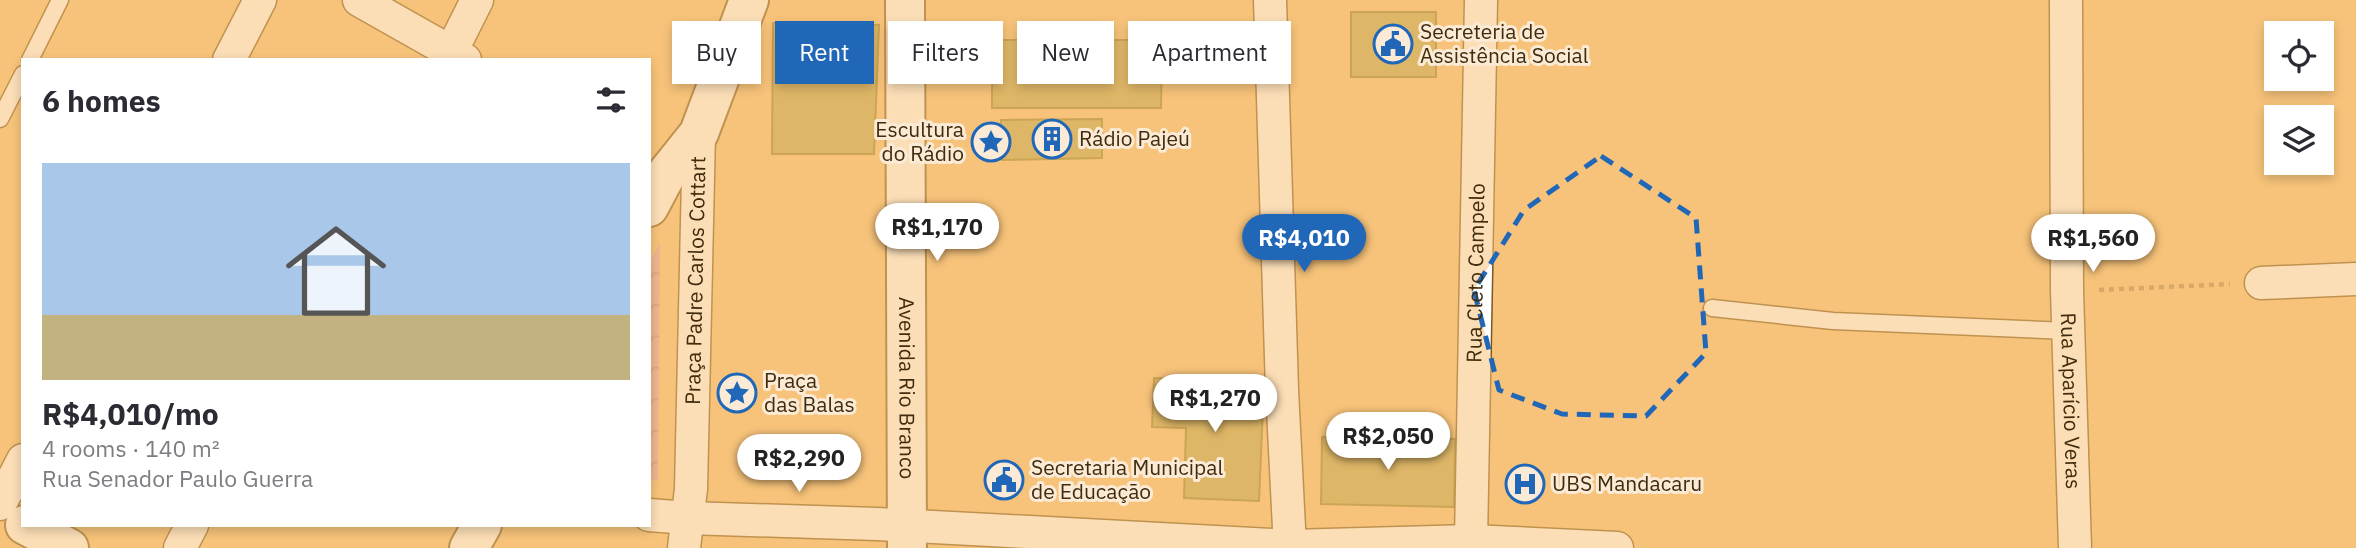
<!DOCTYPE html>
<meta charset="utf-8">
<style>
:root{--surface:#fff;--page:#f2f2f3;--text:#2b2b33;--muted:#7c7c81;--line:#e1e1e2;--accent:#2167b8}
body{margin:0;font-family:"IBM Plex Sans",sans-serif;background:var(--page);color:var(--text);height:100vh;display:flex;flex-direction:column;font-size:26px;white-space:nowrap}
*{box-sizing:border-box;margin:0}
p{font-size:23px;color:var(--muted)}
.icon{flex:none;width:38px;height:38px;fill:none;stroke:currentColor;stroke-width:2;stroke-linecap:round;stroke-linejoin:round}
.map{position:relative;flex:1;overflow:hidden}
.side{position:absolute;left:21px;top:58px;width:630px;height:469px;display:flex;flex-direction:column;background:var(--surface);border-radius:0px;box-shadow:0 4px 10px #0003}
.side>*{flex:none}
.guide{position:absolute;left:672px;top:21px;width:665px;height:63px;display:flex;gap:14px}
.controls{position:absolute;left:2264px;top:21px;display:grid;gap:14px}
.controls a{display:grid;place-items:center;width:70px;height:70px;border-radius:0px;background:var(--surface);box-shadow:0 4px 10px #0003;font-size:35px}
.price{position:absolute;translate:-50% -60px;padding:0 16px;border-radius:24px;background:#fff;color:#222;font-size:23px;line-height:46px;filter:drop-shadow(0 2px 4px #0008)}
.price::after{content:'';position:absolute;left:50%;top:42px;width:21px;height:16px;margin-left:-10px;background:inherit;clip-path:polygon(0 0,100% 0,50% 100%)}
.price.current{background:var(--accent);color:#fff}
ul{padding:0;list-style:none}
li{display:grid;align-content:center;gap:14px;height:371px;padding:0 21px}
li+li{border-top:2px solid var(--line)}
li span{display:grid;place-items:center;height:217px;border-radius:0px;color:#555}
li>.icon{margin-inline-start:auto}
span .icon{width:126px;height:126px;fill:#fffc;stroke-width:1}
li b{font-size:30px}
h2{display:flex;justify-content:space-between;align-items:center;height:84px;padding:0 21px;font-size:30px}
.chip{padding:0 24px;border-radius:0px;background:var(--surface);box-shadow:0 4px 10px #0003;font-size:24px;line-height:63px}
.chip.current{background:var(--accent);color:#fff}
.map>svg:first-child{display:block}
.park{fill:url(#park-crowns)}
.building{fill:#bea751;stroke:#968027;stroke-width:2}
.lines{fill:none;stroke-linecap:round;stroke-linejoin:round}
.service-casing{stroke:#7c571e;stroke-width:19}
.minor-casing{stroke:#7c571e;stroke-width:35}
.tertiary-casing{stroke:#7c571e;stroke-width:42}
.path{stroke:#af874f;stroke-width:4.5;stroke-dasharray:5 5;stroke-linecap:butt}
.service{stroke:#fff;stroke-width:16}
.minor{stroke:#fff;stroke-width:32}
.tertiary{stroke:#fff;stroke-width:38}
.marked{fill:none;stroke:#2167b8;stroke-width:5;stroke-dasharray:14 9;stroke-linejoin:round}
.labels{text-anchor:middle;stroke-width:6;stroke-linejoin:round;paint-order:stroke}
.poi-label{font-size:21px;fill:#412c0d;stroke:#fbebd6;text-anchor:start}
.street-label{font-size:21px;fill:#412c0d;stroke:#fbebd6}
</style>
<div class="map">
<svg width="2356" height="548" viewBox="0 0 2356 548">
<defs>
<pattern id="park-crowns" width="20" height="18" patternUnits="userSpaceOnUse" patternTransform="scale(1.75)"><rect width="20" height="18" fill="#e5a8ac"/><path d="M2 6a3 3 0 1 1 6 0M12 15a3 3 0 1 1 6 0" fill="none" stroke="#bb898a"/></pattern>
</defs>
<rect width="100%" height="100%" fill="#f7c37a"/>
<path class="park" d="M660,243L658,481L649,480V263Z"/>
<g class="building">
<rect x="1351" y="12" width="85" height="65"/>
<path d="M773,23L879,25L874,154H772Z"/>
<path d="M992,40H1162L1161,108H992Z"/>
<path d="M1102,119V158L1002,160L1001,120Z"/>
<path d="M1154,378L1264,382L1259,501L1184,498L1186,428L1152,427Z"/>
<path d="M1322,437L1455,439L1454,507L1321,504Z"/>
</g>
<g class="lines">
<defs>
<g id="service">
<path d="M30,60L60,0"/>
<path d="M0,119L23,74"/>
<path d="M1712,308L1833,321L2068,331"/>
</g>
<g id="minor">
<path d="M359,0L465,60"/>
<path d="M1270,0L1282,390L1290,548"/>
<path id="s1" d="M2066,0L2067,291L2075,548"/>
<path d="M229,60L260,0"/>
<path d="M447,60L477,0"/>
<path d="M2261,283L2356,279"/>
<path d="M0,504L23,460"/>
<path d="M649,515L688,518L877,524L1291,546L1471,541L1617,548"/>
<path id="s2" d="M1471,541L1481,0"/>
<path d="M180,548L192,525"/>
<path id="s3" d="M684,548L691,489L699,133"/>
</g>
<g id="tertiary">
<path id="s4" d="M905,0L907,548"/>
<path d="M649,207L667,173L699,133L749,0"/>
<path d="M25,525L69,548"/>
<path d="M469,548L482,525"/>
</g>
</defs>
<use href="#service" class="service-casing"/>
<use href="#minor" class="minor-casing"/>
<use href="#tertiary" class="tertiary-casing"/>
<path class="path" d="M2099,290L2230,284"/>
<use href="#service" class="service"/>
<use href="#minor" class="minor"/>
<use href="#tertiary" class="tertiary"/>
</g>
<path d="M0 0H2356V548H0ZM1601,156L1696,218L1706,353L1646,416L1562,414L1499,390L1474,290L1524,210Z" fill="#f7c37a" fill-opacity=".55" fill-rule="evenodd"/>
<path class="marked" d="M1601,156L1696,218L1706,353L1646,416L1562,414L1499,390L1474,290L1524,210Z"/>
<defs>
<symbol id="civic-ring" viewBox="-11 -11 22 22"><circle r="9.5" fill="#fbebd6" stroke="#2167b8" stroke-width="1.5"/><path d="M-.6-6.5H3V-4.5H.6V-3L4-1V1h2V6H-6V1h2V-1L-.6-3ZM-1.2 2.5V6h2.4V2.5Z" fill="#2167b8"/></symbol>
<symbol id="building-ring" viewBox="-11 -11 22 22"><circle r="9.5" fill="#fbebd6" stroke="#2167b8" stroke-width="1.5"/><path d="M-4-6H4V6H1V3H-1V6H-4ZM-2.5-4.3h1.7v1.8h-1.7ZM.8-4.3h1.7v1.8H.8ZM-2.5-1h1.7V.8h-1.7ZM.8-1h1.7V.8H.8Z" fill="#2167b8"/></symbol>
<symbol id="sight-ring" viewBox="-11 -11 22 22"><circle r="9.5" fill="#fbebd6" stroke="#2167b8" stroke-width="1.5"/><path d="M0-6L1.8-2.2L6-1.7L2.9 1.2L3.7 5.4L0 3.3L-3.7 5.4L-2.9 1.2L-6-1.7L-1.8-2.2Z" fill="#2167b8"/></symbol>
<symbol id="hospital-ring" viewBox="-11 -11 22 22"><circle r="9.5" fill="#fbebd6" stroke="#2167b8" stroke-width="1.5"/><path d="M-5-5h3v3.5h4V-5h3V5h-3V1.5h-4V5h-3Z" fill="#2167b8"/></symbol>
</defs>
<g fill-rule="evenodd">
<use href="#civic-ring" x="1371" y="22" width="44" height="44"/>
<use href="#building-ring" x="1030" y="117" width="44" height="44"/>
<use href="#sight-ring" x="969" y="120" width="44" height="44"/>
<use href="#sight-ring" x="715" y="371" width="44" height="44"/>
<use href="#civic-ring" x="982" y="458" width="44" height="44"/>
<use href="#hospital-ring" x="1503" y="462" width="44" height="44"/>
</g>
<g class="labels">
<g class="poi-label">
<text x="1420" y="39">Secreteria de<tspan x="1420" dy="24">Assistência Social</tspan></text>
<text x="964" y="137" text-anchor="end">Escultura<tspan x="964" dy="24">do Rádio</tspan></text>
<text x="1079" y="146">Rádio Pajeú</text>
<text x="764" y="388">Praça<tspan x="764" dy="24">das Balas</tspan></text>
<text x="1031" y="475">Secretaria Municipal<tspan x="1031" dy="24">de Educação</tspan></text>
<text x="1552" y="491">UBS Mandacaru</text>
</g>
<g class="street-label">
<text dy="7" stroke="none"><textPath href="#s2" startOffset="268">Rua Cleto Campelo</textPath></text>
<text dy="7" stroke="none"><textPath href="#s3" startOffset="268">Praça Padre Carlos Cottart</textPath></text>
<text dy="7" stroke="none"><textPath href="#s4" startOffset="388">Avenida Rio Branco</textPath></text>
<text dy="7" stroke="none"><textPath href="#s1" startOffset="401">Rua Aparício Veras</textPath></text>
</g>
</g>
</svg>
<div class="controls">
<a><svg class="icon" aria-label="locate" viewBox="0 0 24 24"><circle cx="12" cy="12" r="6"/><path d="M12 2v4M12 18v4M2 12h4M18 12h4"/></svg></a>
<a><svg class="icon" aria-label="layers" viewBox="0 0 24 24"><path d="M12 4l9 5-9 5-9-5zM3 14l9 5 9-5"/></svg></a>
</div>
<b class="price" style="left:937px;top:263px">R$1,170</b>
<b class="price current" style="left:1304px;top:274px">R$4,010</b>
<b class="price" style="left:2093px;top:274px">R$1,560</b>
<b class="price" style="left:1215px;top:434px">R$1,270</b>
<b class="price" style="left:1388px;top:472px">R$2,050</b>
<b class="price" style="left:799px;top:494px">R$2,290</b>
<div class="guide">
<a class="chip">Buy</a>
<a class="chip current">Rent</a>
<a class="chip">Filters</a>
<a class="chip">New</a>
<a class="chip">Apartment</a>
</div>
<section class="side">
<h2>6 homes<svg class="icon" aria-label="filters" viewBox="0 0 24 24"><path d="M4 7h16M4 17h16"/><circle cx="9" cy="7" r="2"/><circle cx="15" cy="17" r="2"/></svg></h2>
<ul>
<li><span style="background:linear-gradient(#a9c7e8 70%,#c2b280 0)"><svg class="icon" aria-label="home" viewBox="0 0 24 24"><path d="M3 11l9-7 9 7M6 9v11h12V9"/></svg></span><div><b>R$4,010/mo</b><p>4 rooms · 140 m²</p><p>Rua Senador Paulo Guerra</p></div></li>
</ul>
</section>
</div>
